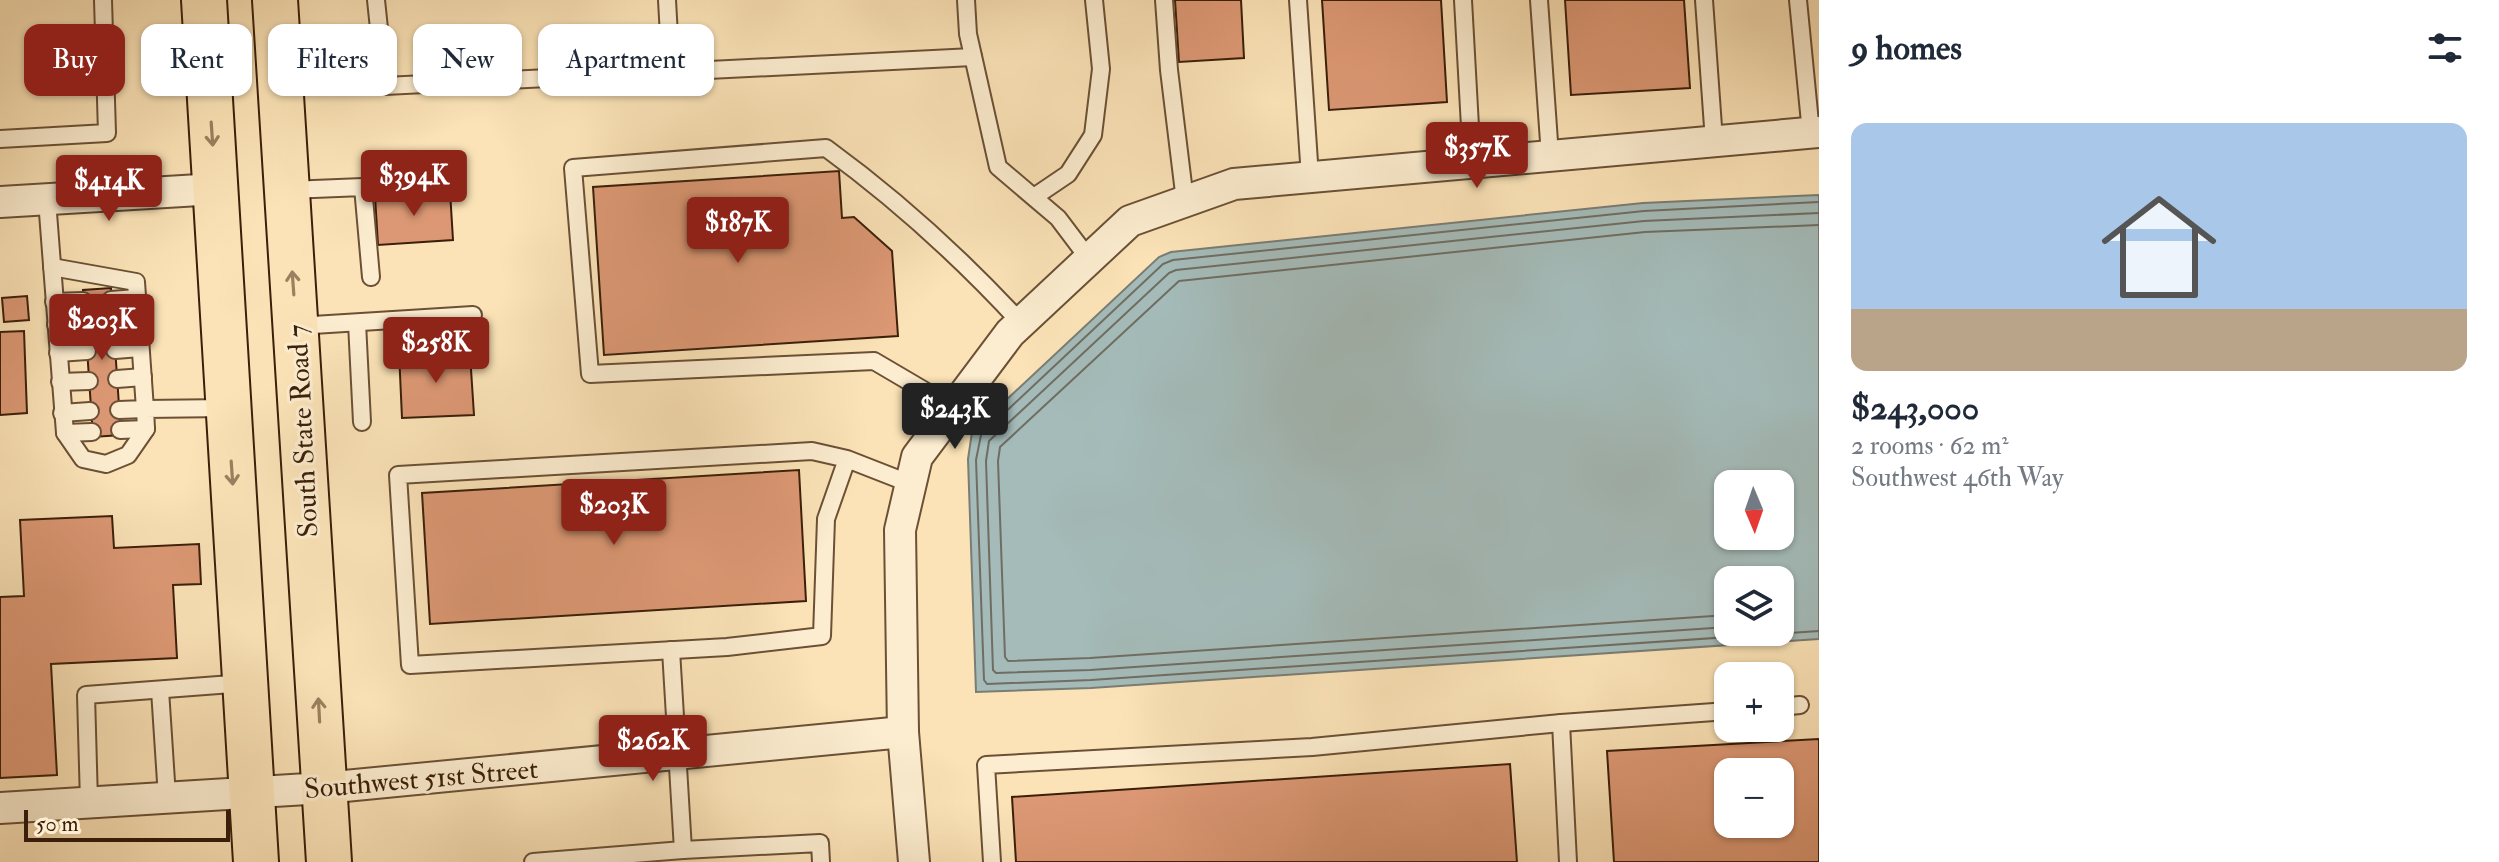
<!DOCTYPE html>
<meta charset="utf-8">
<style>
:root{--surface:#fff;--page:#f2f2f3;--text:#1f2937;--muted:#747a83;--line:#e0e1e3;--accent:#8f2418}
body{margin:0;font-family:"IM FELL Double Pica",serif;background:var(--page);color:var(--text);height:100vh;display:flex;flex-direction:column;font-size:30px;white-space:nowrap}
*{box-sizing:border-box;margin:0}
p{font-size:26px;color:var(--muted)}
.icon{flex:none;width:44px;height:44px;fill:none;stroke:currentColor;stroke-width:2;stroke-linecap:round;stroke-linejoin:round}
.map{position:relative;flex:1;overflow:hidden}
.drawer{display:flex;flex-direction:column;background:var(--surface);width:680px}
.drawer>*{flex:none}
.guide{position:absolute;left:24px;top:24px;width:760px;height:72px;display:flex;gap:16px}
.needle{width:52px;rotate:178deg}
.fabs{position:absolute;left:1714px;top:470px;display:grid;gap:16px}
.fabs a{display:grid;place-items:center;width:80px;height:80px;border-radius:16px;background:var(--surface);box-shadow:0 2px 6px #0004;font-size:40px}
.scale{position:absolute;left:24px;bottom:20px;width:206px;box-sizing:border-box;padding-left:8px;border:4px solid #3b1f0a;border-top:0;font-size:22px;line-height:28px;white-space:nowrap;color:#3b1f0a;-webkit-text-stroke:6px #fcedd0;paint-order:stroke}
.price{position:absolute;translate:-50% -68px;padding:0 18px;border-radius:8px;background:var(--accent);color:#fff;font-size:26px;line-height:52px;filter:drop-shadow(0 2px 4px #0008)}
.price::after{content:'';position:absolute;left:50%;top:48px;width:24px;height:18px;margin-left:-12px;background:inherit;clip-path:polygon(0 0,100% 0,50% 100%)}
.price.active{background:#222;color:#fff}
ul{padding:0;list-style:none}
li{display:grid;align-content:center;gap:16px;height:424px;padding:0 32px}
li+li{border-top:2px solid var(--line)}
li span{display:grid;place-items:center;height:248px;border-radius:16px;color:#555}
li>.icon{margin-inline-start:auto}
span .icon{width:144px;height:144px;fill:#fffc;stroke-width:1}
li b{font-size:34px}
h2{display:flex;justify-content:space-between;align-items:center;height:96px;padding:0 32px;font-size:34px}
.tag{padding:0 28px;border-radius:16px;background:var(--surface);box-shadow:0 2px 6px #0004;font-size:28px;line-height:72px}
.tag.active{background:var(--accent);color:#fff}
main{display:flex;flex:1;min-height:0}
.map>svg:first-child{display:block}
.water{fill:#a4bbb9;stroke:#7a7d73;stroke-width:2;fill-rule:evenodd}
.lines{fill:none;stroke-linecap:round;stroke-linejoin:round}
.shore{stroke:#706d62;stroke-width:2}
.building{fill:#dc9874;stroke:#3b1f0a;stroke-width:2;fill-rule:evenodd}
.lane-casing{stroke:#6b5035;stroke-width:20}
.street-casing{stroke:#6b5035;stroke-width:34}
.primary-casing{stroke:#3b1f0a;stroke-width:48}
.lane{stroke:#fcedd0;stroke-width:16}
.street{stroke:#fcedd0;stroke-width:30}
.primary{stroke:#fbe3b7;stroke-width:44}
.oneway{stroke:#9b8160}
.labels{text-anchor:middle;stroke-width:6;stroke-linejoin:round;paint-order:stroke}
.street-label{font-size:28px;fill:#3b1f0a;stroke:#fcedd0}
</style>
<main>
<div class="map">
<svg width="1819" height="862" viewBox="0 0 1819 862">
<rect width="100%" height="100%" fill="#fbe3b7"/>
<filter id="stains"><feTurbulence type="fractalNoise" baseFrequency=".0025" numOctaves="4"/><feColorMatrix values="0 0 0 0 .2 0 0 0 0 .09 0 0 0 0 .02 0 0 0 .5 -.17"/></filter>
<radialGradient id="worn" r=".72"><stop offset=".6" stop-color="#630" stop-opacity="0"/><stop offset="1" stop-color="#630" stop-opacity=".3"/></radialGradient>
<path class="water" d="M1819,195V639L1091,688L976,692L968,459L972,432L1159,257L1171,252L1643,203ZM1728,484H1780V536H1728ZM1728,580H1780V632H1728Z"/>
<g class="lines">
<g class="shore">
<path d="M1819,202L1644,211L1173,260L1163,264L981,435L976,460L984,680L987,684L1091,680L1819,631"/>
<path d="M1728,615L1090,658L1008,661L1005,657L998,461L1000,447L1179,281L1645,232L1819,225"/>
<path d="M1728,627L1090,670L996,673L993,670L986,461L989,441L1169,273L1176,270L1644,221L1819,213"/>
</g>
</g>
<g class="building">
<path d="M1175,0H1241L1244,58L1179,62Z"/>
<path d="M1322,0H1441L1447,102L1329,110Z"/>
<path d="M1565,0H1684L1690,88L1571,95Z"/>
<path d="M839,171L842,218L854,217L892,251L898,336L604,355L593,187Z"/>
<path d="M450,191L453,240L378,245L375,196Z"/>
<path d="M111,288L121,435L93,437L83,290Z"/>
<path d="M27,296L29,320L4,322L2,298Z"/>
<path d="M24,331L27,413L0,415V332Z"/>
<path d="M436,350V356L470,354L474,415L402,418L399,352Z"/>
<path d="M799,470L806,601L430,624L422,493Z"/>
<path d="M112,516L114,548L199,544L201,584L173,585L177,658L51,664L57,775L0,778V597L24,596L20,520Z"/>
<path d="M1819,739V862H1614L1607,751ZM1728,772H1780V824H1728Z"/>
<path d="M1510,764L1517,862H1016L1012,797Z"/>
</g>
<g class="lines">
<defs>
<g id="lane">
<path d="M376,0L385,86L973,57"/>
<path d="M667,0L671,72"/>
<path d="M966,0L968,34L998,167L1058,218L1089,259"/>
<path d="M1164,0L1169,70L1185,201"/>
<path d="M1298,0L1310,177"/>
<path d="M1463,0L1472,163"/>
<path d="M1539,0L1550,156"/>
<path d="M1704,0L1714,141"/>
<path d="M1798,0L1811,133"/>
<path d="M0,139L107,133L103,0"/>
<path d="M289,190L363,187L371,277"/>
<path d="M1034,197L1068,174L1093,135L1101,69L1094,0"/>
<path d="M47,200L65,433L83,459L106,464L128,455L146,429L145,409L226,408"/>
<path d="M52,267L136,282L145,409L119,410"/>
<path d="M111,300L137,298"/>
<path d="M54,302L83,301"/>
<path d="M113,323L138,322"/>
<path d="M357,323L362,422"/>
<path d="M56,325L85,324"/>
<path d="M297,326L473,315"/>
<path d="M115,350L140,348"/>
<path d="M58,353L87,351"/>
<path d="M117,379L143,377"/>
<path d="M60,382L89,381"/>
<path d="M954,408L874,361L590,374L573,168L826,148C896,199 962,259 1021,323"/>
<path d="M62,413L90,411"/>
<path d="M120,430L146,429"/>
<path d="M65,433L92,432"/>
<path d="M847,459L826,519L822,636L727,647L410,665L398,475L812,451L847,459L911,484"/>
<path d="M671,650L683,850"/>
<path d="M160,690L167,797"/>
<path d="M1780,707L1800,705"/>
<path d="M1561,723L1568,862"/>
<path d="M89,802L86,695L245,683"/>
<path d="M533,862L683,850L820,843L821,862"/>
<path d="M992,862L986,765L1312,747L1561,723L1728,711"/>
</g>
<g id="street">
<path d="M0,202L216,189"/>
<path d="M903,732L900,530L917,457L1010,333L1130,221L1234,184L1819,132"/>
<path d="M0,808L324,788L903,732L914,862"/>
</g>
<g id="primary">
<path d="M204,0L256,862"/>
<path d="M275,0L329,862"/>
</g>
</defs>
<use href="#lane" class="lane-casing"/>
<use href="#street" class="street-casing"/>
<use href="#primary" class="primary-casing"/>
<use href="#lane" class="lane"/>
<use href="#street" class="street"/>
<use href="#primary" class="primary"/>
</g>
<defs><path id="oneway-shaft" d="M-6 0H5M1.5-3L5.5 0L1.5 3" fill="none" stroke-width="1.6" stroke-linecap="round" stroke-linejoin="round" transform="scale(2)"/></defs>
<g class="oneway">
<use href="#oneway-shaft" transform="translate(212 134) rotate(86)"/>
<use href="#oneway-shaft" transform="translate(293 283) rotate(-94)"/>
<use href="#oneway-shaft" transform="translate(232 473) rotate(86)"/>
<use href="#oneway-shaft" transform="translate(319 710) rotate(-93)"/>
</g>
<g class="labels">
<g class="street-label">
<text transform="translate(302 431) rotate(-93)" y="10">South State Road 7</text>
<text transform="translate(421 778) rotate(-5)" y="10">Southwest 51st Street</text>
</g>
</g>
<rect width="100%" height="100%" filter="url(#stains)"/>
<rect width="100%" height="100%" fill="url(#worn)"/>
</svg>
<div class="fabs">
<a><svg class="needle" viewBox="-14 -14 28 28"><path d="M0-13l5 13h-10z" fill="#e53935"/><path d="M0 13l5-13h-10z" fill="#747a83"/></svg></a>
<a><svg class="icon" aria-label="layers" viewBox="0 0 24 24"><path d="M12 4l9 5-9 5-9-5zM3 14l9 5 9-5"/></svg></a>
<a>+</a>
<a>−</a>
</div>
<div class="scale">50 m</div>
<b class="price" style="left:1477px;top:190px">$357K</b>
<b class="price" style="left:414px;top:218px">$394K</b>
<b class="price" style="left:109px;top:223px">$414K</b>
<b class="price" style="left:738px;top:265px">$187K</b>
<b class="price" style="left:102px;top:362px">$203K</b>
<b class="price" style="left:436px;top:385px">$258K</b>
<b class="price active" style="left:955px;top:451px">$243K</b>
<b class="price" style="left:614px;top:547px">$203K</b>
<b class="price" style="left:653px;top:783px">$262K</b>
<div class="guide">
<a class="tag active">Buy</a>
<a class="tag">Rent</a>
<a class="tag">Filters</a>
<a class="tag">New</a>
<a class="tag">Apartment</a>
</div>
</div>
<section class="drawer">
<h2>9 homes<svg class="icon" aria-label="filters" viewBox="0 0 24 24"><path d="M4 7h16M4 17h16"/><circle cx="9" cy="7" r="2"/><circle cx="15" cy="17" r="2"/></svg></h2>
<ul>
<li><span style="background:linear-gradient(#a9c7e8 75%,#b9a48a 0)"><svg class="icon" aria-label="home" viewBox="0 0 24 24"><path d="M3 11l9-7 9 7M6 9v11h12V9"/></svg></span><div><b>$243,000</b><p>2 rooms · 62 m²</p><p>Southwest 46th Way</p></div></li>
</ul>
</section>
</main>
